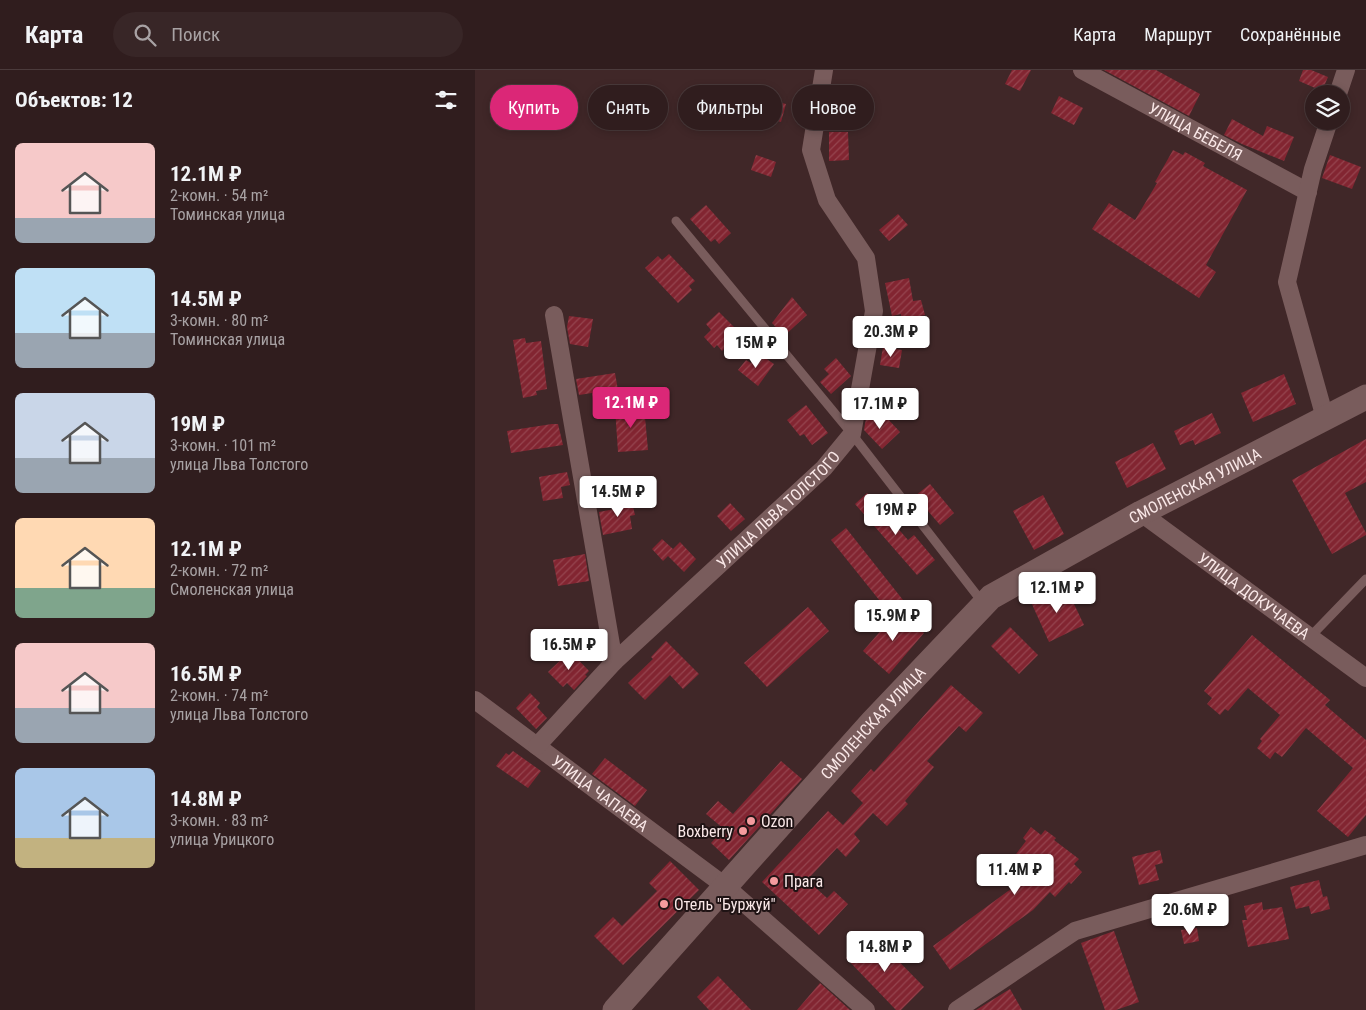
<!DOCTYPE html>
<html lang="ru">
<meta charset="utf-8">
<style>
:root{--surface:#301d1e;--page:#382627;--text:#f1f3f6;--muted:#a8a2a4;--line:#4b3b3c;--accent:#db2777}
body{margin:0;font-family:"Roboto Condensed",sans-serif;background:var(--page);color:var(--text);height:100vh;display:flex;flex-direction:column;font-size:19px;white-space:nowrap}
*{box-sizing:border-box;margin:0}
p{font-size:16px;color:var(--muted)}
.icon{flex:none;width:28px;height:28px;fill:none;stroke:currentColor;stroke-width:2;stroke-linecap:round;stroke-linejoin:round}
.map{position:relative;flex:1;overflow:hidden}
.side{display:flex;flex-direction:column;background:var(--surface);width:475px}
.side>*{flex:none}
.hud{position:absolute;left:15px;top:15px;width:475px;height:45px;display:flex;gap:10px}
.tools{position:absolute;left:830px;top:15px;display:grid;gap:10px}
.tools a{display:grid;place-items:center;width:45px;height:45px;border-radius:50%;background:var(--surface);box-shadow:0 2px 8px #0003,0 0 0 1px var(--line);font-size:25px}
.price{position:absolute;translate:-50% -42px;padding:0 11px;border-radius:5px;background:#fff;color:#222;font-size:16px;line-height:32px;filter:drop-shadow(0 1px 2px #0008)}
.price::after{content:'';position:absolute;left:50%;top:30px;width:15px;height:11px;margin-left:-8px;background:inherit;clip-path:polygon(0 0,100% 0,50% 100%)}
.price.selected{background:var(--accent);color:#fff}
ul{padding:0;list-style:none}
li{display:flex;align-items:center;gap:15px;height:125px;padding:0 15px}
li span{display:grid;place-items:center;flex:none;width:140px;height:100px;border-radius:8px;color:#555}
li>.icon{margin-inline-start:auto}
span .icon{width:60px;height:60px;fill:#fffc;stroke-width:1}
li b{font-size:21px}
h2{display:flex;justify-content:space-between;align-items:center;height:60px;padding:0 15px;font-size:21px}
.tag{padding:0 18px;border-radius:22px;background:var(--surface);box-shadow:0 2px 8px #0003,0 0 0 1px var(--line);font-size:18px;line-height:45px}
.tag.selected{background:var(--accent);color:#fff}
header{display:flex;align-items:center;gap:30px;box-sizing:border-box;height:70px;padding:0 25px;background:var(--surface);border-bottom:1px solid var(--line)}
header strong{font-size:24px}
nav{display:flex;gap:28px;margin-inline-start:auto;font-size:18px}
.search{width:350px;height:45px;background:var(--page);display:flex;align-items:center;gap:12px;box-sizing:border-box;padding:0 18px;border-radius:28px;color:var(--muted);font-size:19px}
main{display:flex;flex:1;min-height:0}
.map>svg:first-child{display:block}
.building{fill:url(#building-hatch)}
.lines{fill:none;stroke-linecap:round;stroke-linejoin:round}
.service{stroke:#795c5c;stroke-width:9}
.minor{stroke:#795c5c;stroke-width:18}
.secondary{stroke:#795c5c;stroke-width:25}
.poi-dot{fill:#f59b9e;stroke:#1f1314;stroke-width:2}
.labels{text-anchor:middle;stroke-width:4;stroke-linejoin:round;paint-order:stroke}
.street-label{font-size:16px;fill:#fae8e8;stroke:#1f1314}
.poi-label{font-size:16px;fill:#fae8e8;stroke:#1f1314;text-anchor:start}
</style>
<header>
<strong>Карта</strong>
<div class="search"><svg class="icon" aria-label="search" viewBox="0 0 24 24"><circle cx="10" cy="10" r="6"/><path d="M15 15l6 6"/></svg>Поиск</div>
<nav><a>Карта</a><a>Маршрут</a><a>Сохранённые</a></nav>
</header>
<main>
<section class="side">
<h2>Объектов: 12<svg class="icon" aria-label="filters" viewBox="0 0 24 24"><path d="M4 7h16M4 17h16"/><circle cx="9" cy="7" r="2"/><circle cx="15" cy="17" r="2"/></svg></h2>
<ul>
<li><span style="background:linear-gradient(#f6c9c9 75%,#9aa5b1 0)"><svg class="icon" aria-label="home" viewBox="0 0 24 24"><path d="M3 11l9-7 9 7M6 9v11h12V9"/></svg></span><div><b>12.1M ₽</b><p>2-комн. · 54 m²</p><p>Томинская улица</p></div></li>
<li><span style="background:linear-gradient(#bfe0f5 65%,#9aa5b1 0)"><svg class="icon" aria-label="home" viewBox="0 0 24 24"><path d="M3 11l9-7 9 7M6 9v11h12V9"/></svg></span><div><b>14.5M ₽</b><p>3-комн. · 80 m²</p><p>Томинская улица</p></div></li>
<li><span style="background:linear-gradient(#c9d6e8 65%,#9aa5b1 0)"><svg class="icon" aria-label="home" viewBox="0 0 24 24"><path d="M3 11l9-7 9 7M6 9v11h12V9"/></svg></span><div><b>19M ₽</b><p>3-комн. · 101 m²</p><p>улица Льва Толстого</p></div></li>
<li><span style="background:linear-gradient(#ffd9b3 70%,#7fa58c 0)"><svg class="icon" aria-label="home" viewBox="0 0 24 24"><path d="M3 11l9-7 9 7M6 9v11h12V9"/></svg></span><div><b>12.1M ₽</b><p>2-комн. · 72 m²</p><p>Смоленская улица</p></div></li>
<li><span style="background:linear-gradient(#f6c9c9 65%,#9aa5b1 0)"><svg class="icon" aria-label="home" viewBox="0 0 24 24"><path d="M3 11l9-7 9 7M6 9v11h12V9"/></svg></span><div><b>16.5M ₽</b><p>2-комн. · 74 m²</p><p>улица Льва Толстого</p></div></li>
<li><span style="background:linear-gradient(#a9c7e8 70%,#c2b280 0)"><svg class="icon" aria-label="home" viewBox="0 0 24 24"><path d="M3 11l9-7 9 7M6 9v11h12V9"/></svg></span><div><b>14.8M ₽</b><p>3-комн. · 83 m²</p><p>улица Урицкого</p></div></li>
</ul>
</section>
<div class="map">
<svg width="891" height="940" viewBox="0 0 891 940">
<defs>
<pattern id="building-hatch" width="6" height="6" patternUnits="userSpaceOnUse" patternTransform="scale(1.25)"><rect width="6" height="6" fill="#822531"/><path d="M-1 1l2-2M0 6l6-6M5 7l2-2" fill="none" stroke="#95454f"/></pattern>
</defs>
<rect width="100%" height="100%" fill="#402728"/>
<g class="building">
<path d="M537,0H556L545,21L530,14Z"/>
<path d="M629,0H681L725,24L714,46Z"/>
<path d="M828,0H836L853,7L847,21L824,11Z"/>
<path d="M584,26L608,38L599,55L576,43Z"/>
<path d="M288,28L311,34L306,52L298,50L297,55L282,51Z"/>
<path d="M757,49L788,66L792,56L819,67L809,91L767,74L749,65Z"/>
<path d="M354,62H373L374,90L354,91Z"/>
<path d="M698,80L708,85L710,82L730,93L728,96L772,120L731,195L741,202L724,228L617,159L634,133L660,150L682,113L680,112Z"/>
<path d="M281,85L301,92L296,107L276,100Z"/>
<path d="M855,85L886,97L877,119L847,108Z"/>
<path d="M231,135L256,163L244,174L240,169L236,172L215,149Z"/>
<path d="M423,144L433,155L414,171L404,160Z"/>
<path d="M194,184L220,211L214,216L217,220L203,233L170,198L183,186L187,190Z"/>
<path d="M434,208L438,231L446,230L450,245L426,250V244L417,246L410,213Z"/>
<path d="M317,227L332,245L309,266L297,253Z"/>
<path d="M244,242L265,263L247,281L242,275L239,278L229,267L236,260L231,254Z"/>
<path d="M94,246L118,249L113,277L95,274L92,257Z"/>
<path d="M50,268L51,273L66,271L72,319L61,321L62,325L48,328L38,270Z"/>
<path d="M408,277L427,280L424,298L405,295Z"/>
<path d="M283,283L299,294L283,316L263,300L271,290L276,293Z"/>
<path d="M361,288L376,306L356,324L345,312L354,304L349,299Z"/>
<path d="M140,303L144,326L118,330L117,323L104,325L101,309Z"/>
<path d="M809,304L821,334L778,352L766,323Z"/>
<path d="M331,335L353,363L337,375L329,364L325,366L312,350Z"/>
<path d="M169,336L173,380L143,382L140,338Z"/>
<path d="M398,341L407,351L411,347L425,362L407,379L389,360L391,348Z"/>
<path d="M737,343L746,363L720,375L718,370L705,375L699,361Z"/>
<path d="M77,354H83L88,375L36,383L32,361Z"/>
<path d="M891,369V412L870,423L891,463V465L857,484L817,410Z"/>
<path d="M678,373L691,399L652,418L640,392Z"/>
<path d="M92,402L95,415L86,417L88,428L68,431L64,407Z"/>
<path d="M455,414L479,443L465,455L440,426Z"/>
<path d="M392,423L433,470L439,465L460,490L442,505L380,434Z"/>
<path d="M568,425L589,464L559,480L538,441Z"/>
<path d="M156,428L160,445L155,446L157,459L128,465L124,442L144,438L142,431Z"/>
<path d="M255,433L270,449L256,461L242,446Z"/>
<path d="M371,458L428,530L413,541L356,470Z"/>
<path d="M187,469L198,479L205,472L221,489L209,502L193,486L188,491L177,479Z"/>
<path d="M110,484L114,511L83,516L78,490Z"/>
<path d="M590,515L609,555L574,572L556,532Z"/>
<path d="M333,537L354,561L292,617L269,593Z"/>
<path d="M423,541L449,563L414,604L388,581Z"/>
<path d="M535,557L563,585L544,604L516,576Z"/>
<path d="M777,565L855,630L850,635L891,670V745L873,767L842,741L878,698L831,658L807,687L800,682L795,689L782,678L787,671L785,669L805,645L773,618L753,641L750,639L745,645L732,634L737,628L729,621Z"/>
<path d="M191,571L224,604L208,619L195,605L170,630L153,613L178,589L176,587Z"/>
<path d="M95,581L114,601L110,605L112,606L99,620L92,613L88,617L73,602Z"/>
<path d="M476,615L508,643L491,662L484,656L452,691L459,697L430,731L433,734L412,756L398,743L379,764L385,771L371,787L362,778L332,810L352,828L359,821L373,834L344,865L287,812L353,741L368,755L388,733L376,721L396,699L399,702Z"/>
<path d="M55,623L65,633L62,637L72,648L61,659L41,638Z"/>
<path d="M38,681L66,701L53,718L21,696L31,683L34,685Z"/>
<path d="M130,688L172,720L160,736L117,704Z"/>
<path d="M306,691L327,709L254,790L236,773L249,759L231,744L243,731L258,744Z"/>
<path d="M556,757L566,765L570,760L581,768L579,770L604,789L599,794L607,802L596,814L594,812L580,827L575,822L558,840L475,900L458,876L544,813L533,803L542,792L538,788L551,771L548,768Z"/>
<path d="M685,780L688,793L680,795L684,810L664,815L657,787Z"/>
<path d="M195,791L224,820L148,895L119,866L138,847L147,856L182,821L174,813Z"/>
<path d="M844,810L848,827L852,826L855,839L836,844L834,836L821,839L815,817Z"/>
<path d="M787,832L788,840L807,837L814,869L773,877L767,850H772L769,836Z"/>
<path d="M722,858L724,871L709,874L706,860Z"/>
<path d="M639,861L664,932L641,940H630L606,873Z"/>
<path d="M397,864L449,917L426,940H421L371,888Z"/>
<path d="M243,906L276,940H234L222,927Z"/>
<path d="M345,913L375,940H322Z"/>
<path d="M535,919L547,940H501Z"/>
</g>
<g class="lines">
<g class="service">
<path d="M201,151L377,364L508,533"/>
<path d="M835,567L891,509"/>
</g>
<g class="minor">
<path id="s1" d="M607,0L833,122"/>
<path d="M863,24L871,0"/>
<path d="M79,245L139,592"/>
<path d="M850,348L812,212L838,99L854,51"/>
<path id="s2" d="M666,443L891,608"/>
<path id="s3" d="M0,630L250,816L391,940"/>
<path id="s4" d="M62,676L139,592L349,398L377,364L399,241L391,188L352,130L336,80L349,0"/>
<path d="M482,940L600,861L891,775"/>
</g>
<path class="secondary" id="s5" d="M140,940L398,651L516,527L666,443L891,327"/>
</g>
<g class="poi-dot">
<circle cx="276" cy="751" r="5"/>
<circle cx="268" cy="761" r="5"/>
<circle cx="299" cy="811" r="5"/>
<circle cx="189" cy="834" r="5"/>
</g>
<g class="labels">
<g class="street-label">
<text dy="6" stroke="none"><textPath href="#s1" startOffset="129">УЛИЦА БЕБЕЛЯ</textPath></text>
<text dy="6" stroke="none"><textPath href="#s5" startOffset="791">СМОЛЕНСКАЯ УЛИЦА</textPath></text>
<text dy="6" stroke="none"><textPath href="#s4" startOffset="338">УЛИЦА ЛЬВА ТОЛСТОГО</textPath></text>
<text dy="6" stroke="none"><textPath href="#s2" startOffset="140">УЛИЦА ДОКУЧАЕВА</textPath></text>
<text dy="6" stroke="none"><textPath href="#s5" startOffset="386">СМОЛЕНСКАЯ УЛИЦА</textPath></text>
<text dy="6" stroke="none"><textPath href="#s3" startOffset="156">УЛИЦА ЧАПАЕВА</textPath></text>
</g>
<g class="poi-label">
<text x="286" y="757">Ozon</text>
<text x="258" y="767" text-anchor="end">Boxberry</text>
<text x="309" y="817">Прага</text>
<text x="199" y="840">Отель "Буржуй"</text>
</g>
</g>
</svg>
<div class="tools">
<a><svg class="icon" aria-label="layers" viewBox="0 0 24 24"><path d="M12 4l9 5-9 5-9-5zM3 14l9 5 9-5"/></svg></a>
</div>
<b class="price" style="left:416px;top:288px">20.3M ₽</b>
<b class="price" style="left:281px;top:299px">15M ₽</b>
<b class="price selected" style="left:156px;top:359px">12.1M ₽</b>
<b class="price" style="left:405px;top:360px">17.1M ₽</b>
<b class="price" style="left:143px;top:448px">14.5M ₽</b>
<b class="price" style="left:421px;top:466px">19M ₽</b>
<b class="price" style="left:582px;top:544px">12.1M ₽</b>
<b class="price" style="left:418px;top:572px">15.9M ₽</b>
<b class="price" style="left:94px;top:601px">16.5M ₽</b>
<b class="price" style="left:540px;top:826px">11.4M ₽</b>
<b class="price" style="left:715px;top:866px">20.6M ₽</b>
<b class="price" style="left:410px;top:903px">14.8M ₽</b>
<div class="hud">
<a class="tag selected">Купить</a>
<a class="tag">Снять</a>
<a class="tag">Фильтры</a>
<a class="tag">Новое</a>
</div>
</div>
</main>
